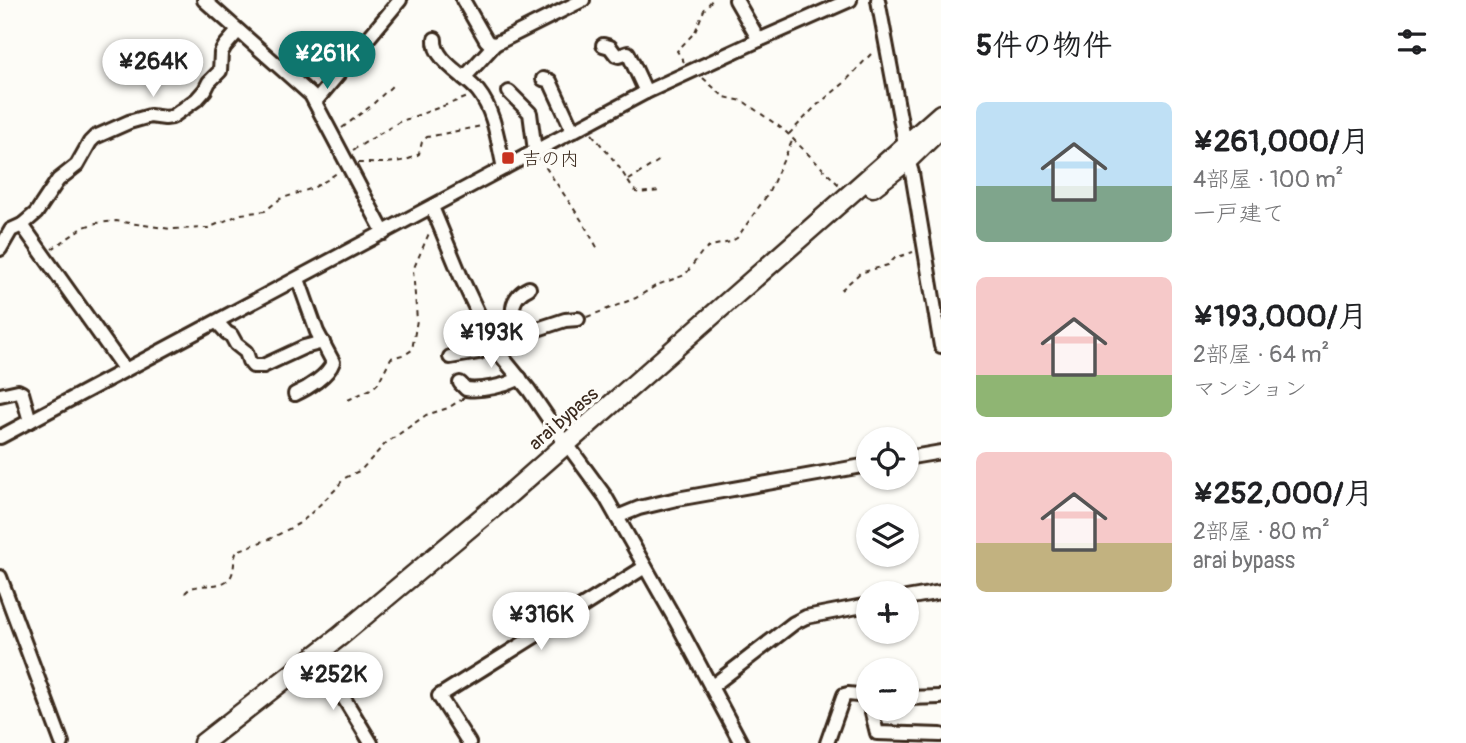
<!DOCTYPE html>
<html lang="ja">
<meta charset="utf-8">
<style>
:root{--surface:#fff;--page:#f6f6f6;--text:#202124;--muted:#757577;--accent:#0f766e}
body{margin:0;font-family:Pangolin,"Klee One",sans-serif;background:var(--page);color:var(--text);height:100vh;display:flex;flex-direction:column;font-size:26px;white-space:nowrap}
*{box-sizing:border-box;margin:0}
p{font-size:23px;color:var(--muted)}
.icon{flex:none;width:38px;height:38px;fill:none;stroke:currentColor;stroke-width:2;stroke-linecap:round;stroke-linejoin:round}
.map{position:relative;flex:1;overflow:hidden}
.side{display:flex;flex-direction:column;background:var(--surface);width:525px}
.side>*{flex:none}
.controls{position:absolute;left:856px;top:427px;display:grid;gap:14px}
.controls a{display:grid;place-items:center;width:63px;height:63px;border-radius:50%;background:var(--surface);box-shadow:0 2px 5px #0004;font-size:35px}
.price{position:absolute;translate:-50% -60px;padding:0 16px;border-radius:24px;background:#fff;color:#222;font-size:23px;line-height:46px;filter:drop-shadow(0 2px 4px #0008)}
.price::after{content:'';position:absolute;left:50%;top:42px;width:21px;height:16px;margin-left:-10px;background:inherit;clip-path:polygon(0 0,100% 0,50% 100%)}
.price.current{background:var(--accent);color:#fff}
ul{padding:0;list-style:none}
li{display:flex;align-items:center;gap:21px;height:175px;padding:0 35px}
li span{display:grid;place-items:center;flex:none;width:196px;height:140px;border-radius:10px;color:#555}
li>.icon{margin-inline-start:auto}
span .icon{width:84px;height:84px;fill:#fffc;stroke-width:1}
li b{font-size:30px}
h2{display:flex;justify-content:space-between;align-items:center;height:84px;padding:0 35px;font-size:30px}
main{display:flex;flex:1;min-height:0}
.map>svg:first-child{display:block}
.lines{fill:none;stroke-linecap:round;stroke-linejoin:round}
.minor-casing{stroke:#3b2a1e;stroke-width:18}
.highway-casing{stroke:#3b2a1e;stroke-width:23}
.path{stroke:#3b2a1e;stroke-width:2;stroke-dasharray:5 5;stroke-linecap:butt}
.minor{stroke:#fdfcf7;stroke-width:12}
.highway{stroke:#fdfcf7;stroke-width:18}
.poi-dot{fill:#c8321e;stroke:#fdfcf7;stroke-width:2.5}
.labels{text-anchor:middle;stroke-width:7;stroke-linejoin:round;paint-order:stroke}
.poi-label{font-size:19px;fill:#3b2a1e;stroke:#fdfcf7;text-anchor:start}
.street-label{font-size:19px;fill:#3b2a1e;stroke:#fdfcf7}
</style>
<main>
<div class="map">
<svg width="941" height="743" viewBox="0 0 941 743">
<rect width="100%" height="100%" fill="#fdfcf7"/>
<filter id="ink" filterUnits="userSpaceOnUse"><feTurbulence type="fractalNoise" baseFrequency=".0143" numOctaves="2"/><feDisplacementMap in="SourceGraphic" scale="14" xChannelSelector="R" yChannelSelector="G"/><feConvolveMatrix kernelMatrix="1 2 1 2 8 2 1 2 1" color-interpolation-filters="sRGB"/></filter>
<g filter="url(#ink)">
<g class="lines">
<defs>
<g id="minor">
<path d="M204,0L311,95L384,233"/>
<path d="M463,0L486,40L489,43L495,44L583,0"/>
<path d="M736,0L759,40"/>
<path d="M878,0L908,160L912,173L941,346"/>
<path d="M435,39C433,60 466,76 478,91C495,112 498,143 504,168"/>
<path d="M603,45L610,47L616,55L619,56L628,53L646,92"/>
<path d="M464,78L495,44"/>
<path d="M543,79L550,81L573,131"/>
<path d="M509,92L530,113L535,151"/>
<path d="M315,102L400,0"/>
<path d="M432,207L461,277L494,347L529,390L565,443"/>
<path d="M22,225L125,370"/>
<path d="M0,249L11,230L22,225L36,213L58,180L77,165L90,142L95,137L129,122L150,116L165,118L172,117L197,99L205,90L209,82L220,71L221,53L225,46L238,31"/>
<path d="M217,322L227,333L231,335L236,344L246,352L249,361L253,366H263L304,347L323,342"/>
<path d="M514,337C513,316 507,298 529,288"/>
<path d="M450,357L479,352L492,344L565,320L578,319"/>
<path d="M460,383L466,389C481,391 506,386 520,378"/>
<path d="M295,394C308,388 328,376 333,362L317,332L298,279"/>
<path d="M0,395L18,391L22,393L30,421"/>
<path d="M0,437L646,92L759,40L850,0"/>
<path d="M572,451L605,496L676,621L741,743"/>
<path d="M906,458L941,452"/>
<path d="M617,517L639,508L677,499L868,465"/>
<path d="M0,577L62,743"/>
<path d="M906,598L941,592"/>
<path d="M320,664L334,682L371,743"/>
<path d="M711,687L794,623L806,617L868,605"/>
<path d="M906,698L941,697"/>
<path d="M871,709L877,733L941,735"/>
<path d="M469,743L439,696L645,567"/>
<path d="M827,743L844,695L848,694L868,696"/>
</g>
<g id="highway">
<path d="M873,187L908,160L941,128"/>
<path d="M203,743L339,637L498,504L941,114"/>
</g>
</defs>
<use href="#minor" class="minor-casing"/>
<use href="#highway" class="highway-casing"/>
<g class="path">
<path d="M684,62L677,51L695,32L704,10L712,0"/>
<path d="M703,78L724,97L743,101L784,130L839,185"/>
<path d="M342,128L372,105L395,83"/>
<path d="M592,134L617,164L633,189L638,193L660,191"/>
<path d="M789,134L816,106L843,84L871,54"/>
<path d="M353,150L399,122L468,97"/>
<path d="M540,159L582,221L598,249"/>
<path d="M358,163C378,163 402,165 419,154L422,142L427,137L482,126"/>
<path d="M629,180L660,160"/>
<path d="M52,249L84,227L96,223L116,221L171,229L208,228L241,214L265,211L280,199L313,188L327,180L338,172"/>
<path d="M841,290L860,273L888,265L895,258L913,252"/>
<path d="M587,317L636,298L657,285L685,275L702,252L711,246L730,242L737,238L768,194L793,139"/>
<path d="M348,400L373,388L378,383L391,358L406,354L412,350L417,320L413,270L430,231"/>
<path d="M185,593C188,590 190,588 195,587C206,584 227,588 232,574C235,566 233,559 237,551L272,538L298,524L306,518L337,488L343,479L361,470L385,444L426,415L448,408L464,398"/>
</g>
<use href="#minor" class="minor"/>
<use href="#highway" class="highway"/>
</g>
</g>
<rect class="poi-dot" x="501" y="151" width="14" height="14" rx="3.5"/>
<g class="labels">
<g class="poi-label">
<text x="522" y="165">吉の内</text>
</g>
<g class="street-label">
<text transform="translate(563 418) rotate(-41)" y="7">arai bypass</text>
</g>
</g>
</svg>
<div class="controls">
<a><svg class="icon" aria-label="locate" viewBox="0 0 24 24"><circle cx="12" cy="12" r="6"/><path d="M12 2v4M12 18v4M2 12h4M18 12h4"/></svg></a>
<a><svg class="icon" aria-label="layers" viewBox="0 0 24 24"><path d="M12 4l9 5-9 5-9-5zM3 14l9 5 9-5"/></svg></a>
<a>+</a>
<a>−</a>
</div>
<b class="price current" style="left:327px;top:91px">¥261K</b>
<b class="price" style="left:153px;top:99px">¥264K</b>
<b class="price" style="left:491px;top:370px">¥193K</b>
<b class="price" style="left:541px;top:652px">¥316K</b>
<b class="price" style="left:333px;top:712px">¥252K</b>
</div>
<section class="side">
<h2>5件の物件<svg class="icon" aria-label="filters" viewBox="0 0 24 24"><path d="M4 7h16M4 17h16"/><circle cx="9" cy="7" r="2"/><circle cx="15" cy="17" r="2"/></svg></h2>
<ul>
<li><span style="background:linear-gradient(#bfe0f5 60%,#7fa58c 0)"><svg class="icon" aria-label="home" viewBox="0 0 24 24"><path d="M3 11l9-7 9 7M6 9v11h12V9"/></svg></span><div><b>¥261,000/月</b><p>4部屋 · 100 m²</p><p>一戸建て</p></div></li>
<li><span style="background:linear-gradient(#f6c9c9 70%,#8fb573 0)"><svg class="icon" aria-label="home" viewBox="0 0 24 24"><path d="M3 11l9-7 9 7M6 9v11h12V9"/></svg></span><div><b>¥193,000/月</b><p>2部屋 · 64 m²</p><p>マンション</p></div></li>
<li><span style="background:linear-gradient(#f6c9c9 65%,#c2b280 0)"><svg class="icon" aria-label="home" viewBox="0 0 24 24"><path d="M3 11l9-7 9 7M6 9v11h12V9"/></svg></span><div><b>¥252,000/月</b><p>2部屋 · 80 m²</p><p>arai bypass</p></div></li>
</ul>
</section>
</main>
